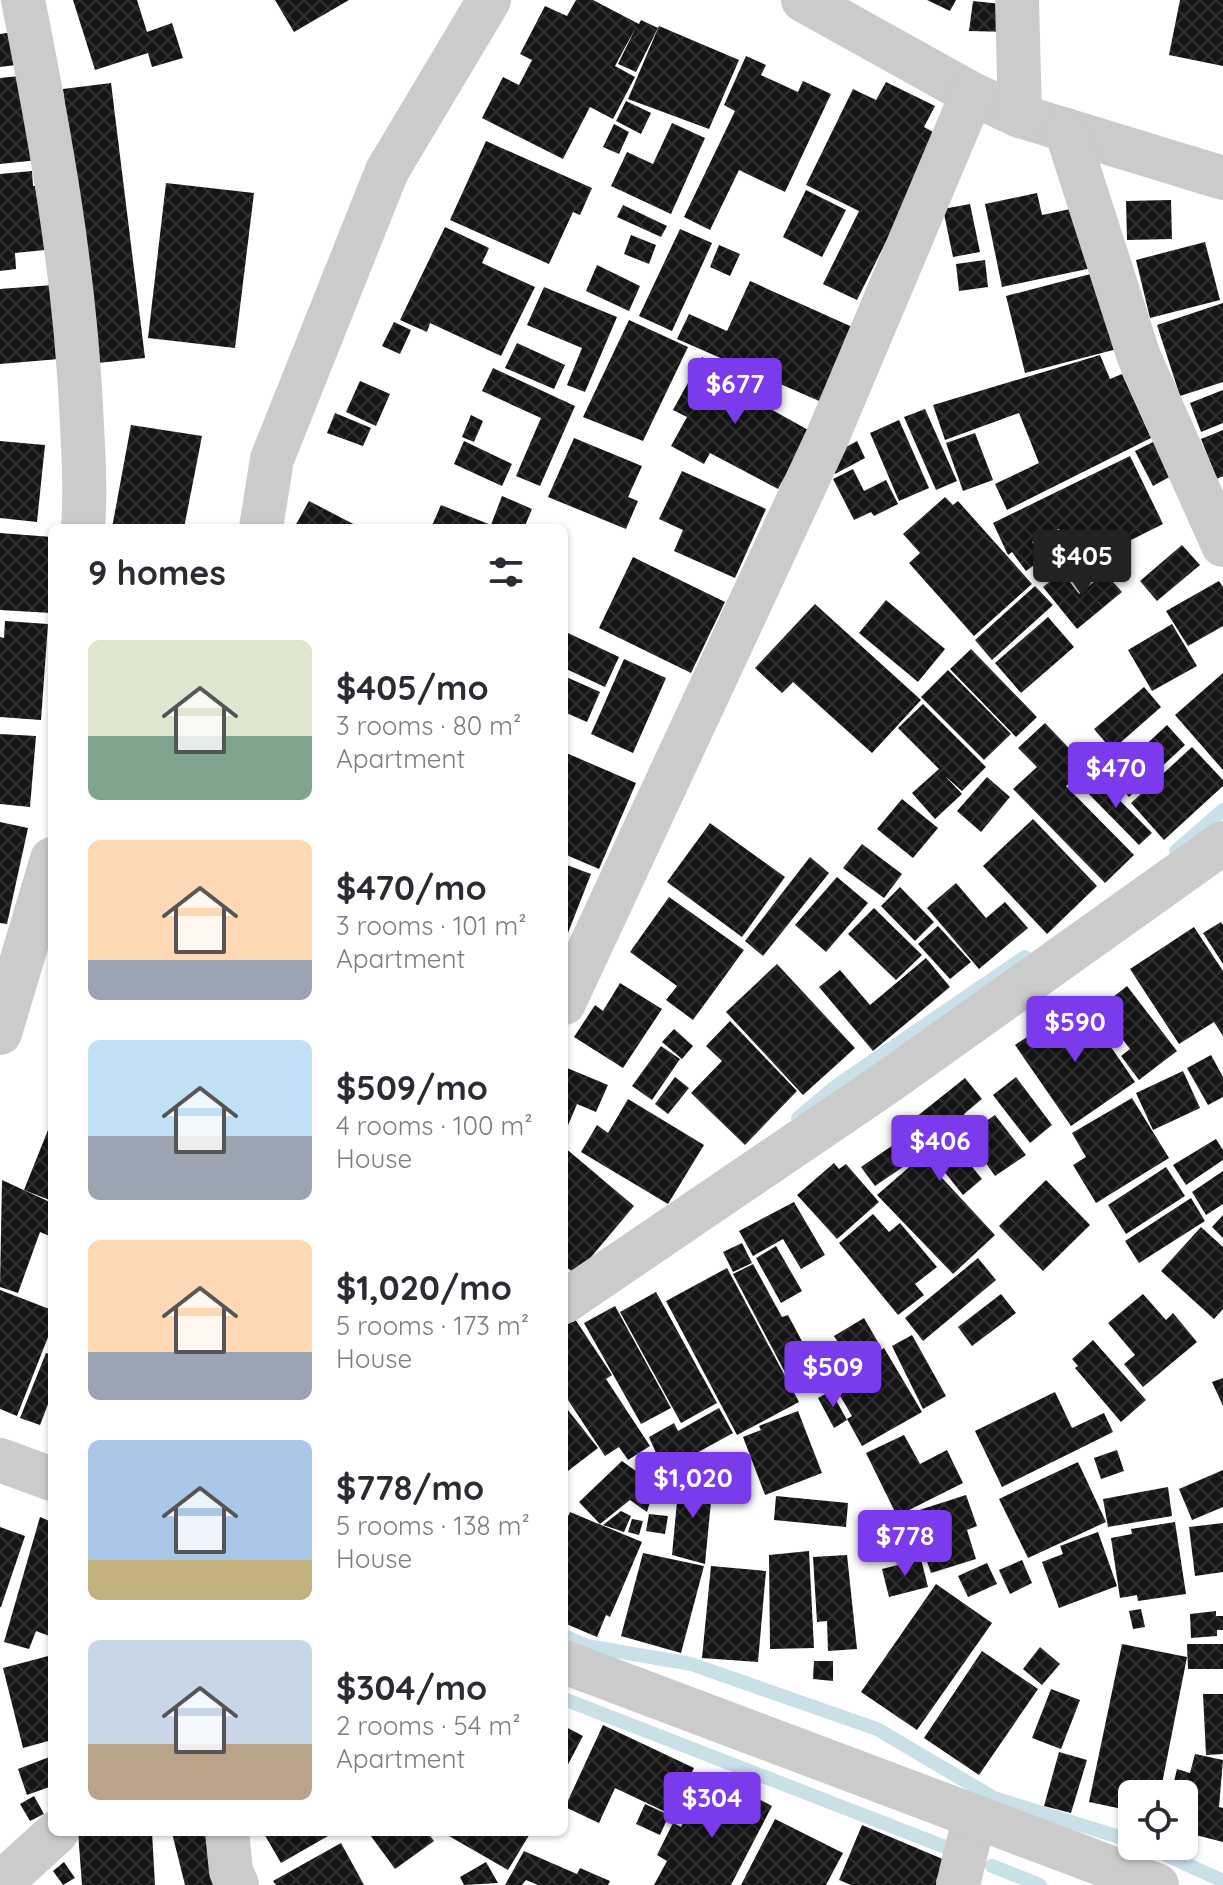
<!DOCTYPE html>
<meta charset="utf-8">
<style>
:root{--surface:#fff;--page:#f7f7f7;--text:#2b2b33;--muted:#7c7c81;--accent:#7c3aed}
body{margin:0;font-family:Quicksand,sans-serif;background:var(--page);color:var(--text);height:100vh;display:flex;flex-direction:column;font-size:30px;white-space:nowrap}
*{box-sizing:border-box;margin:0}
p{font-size:26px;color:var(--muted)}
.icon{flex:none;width:44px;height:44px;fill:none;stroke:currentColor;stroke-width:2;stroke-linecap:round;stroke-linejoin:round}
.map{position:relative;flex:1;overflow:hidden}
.side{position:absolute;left:48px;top:524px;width:520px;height:1312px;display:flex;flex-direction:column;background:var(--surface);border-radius:12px;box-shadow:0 2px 6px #0004}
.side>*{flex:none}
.buttons{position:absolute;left:1118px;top:1780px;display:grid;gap:16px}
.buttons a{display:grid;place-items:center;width:80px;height:80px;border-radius:12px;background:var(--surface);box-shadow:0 2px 6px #0004;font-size:40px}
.price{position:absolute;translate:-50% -68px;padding:0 18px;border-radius:8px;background:var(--accent);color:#fff;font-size:26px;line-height:52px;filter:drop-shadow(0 2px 4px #0008)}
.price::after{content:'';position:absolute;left:50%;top:48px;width:24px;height:18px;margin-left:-12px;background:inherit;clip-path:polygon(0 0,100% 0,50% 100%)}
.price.active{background:#222;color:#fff}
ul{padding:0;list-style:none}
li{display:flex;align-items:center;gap:24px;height:200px;padding:0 40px}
li span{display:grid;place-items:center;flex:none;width:224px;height:160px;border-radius:12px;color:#555}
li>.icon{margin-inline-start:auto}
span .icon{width:96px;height:96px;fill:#fffc;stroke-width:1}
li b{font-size:34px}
h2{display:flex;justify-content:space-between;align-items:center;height:96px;padding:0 40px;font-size:34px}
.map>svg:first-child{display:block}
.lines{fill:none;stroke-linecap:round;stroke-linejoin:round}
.stream{stroke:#c9e0e9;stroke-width:14}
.building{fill:url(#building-cross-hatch)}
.minor{stroke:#cbcbcb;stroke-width:44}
.tertiary{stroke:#cbcbcb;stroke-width:44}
</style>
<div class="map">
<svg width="1223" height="1885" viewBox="0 0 1223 1885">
<defs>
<pattern id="building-cross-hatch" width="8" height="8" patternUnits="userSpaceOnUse" patternTransform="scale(2)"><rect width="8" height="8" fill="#151515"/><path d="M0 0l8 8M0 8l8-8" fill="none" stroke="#2f2f2f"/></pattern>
</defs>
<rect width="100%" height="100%" fill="#fff"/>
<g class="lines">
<g class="stream">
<path d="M1176,851L1223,810"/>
<path d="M798,1118L836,1086L1025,957"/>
<path d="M564,1636L587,1646L691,1664L877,1729L994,1798L1132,1841"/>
<path d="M564,1699L953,1850"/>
<path d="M1146,1846L1223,1881"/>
<path d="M992,1866L1040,1885"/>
</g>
</g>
<g class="building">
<path d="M73,0H137L147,32L172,23L183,58L152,67L148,53L95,70Z"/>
<path d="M275,0H349L294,32Z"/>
<path d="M576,0H593L639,24L641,20L658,28L636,72L618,64L636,27L615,66L635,77L613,119L590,107L563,159L482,118L503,77L519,85L532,60L520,54L545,6L567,16Z"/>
<path d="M927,0H956L950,11Z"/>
<path d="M1180,0H1223V66L1169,55Z"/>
<path d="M973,1L1011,5L1010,32L969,31Z"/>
<path d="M659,26L739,60L709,129L628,99Z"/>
<path d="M13,32L16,65L0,67V34Z"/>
<path d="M746,56L766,65L761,75L798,92L803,81L831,94L785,192L739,170L710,230L684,217L735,111L724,105Z"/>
<path d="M29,75L38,160L0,164V78Z"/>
<path d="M886,82L935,106L924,127L939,135L857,300L823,284L859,211L806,185L853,89L876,100Z"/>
<path d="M111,83L145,358L98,363L63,89Z"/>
<path d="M626,101L651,113L641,134L616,121Z"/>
<path d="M672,123L705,138L671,214L611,186L627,152L653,164Z"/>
<path d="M614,124L629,132L619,154L603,147Z"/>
<path d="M486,141L592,188L580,215L573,212L549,264L450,220Z"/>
<path d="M32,171L33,186L42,185L45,250L15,253L16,269L0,271V174Z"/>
<path d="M166,183L254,193L235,348L148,338Z"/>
<path d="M806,190L846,210L822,257L783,237Z"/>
<path d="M1037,193L1042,215L1080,207L1092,268L1002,287L985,204Z"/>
<path d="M1171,200L1172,239L1127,240L1126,201Z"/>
<path d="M970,204L980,252L953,257L943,209Z"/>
<path d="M623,205L667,226L661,237L617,217Z"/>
<path d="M445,227L489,248L482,263L535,287L501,356L430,323L427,332L400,320Z"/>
<path d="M680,229L712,243L672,331L639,316Z"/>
<path d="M631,235L656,245L649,264L624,254Z"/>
<path d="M1205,242L1220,300L1150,318L1136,260Z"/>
<path d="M719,245L740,254L730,276L710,267Z"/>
<path d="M985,260L988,287L959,291L956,264Z"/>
<path d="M597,265L640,286L629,311L586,291Z"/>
<path d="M1098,272L1117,349L1025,373L1006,296Z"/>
<path d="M750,281L859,330L826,404L677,339L689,314L727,331Z"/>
<path d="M53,285L59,359L0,364V289Z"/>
<path d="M544,287L617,317L585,392L567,385L582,348L527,325Z"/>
<path d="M1223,303V382L1180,396L1157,325Z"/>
<path d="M629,320L688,347L643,441L583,417Z"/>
<path d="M394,322L411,330L400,354L382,346Z"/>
<path d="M517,343L565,365L554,389L505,368Z"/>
<path d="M1100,355L1110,379L1122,374L1151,438L1007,510L995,484L1039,463L1019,413L945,440L933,405Z"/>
<path d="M702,357L755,386L749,397L810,431L778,489L710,453L704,464L671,446L687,417L673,410Z"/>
<path d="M493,368L575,406L540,486L516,476L541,418L482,391Z"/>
<path d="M360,381L390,394L376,426L346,412Z"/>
<path d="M1223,390V423L1201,432L1190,403Z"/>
<path d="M925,409L957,481L936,490L904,417Z"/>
<path d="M335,413L371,428L363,446L327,433Z"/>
<path d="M471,415L483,421L474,442L462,437Z"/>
<path d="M899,420L929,488L899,501L870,433Z"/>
<path d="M131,425L202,436L184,528H112Z"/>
<path d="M1223,430V476L1217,479L1201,439Z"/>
<path d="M975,433L993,480L963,491L946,443Z"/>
<path d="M574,438L642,466L628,497L638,501L626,529L548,497Z"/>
<path d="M0,441L45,445L37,522L0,518Z"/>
<path d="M464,441L512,464L502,486L454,464Z"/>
<path d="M857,441L865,458L835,474L826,458Z"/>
<path d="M1155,441L1173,475L1153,486L1135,451Z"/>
<path d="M1130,456L1163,524L1101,555L1108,569L1084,582L1059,529L1032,542L1044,558L1026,571L1012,552L1008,555L993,523Z"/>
<path d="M853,469L864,491L886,480L898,504L874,516L871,512L854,520L833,479Z"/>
<path d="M682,471L766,509L735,578L674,551L683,530L659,519Z"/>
<path d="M502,496L532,509L524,528H431L441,505L491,525Z"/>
<path d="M945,497L953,505L958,501L1032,584L974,636L909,563L920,553L903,534Z"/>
<path d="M309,501L361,528H294Z"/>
<path d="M0,533L52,537L51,613L0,610Z"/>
<path d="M1182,545L1200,565L1157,601L1140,581Z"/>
<path d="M633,557L725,602L691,673L599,628Z"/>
<path d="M1062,572L1079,594L1105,573L1122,592L1077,629L1043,587Z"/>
<path d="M1219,581L1223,587V626L1188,646L1166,611Z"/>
<path d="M1035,586L1053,605L992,660L975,640Z"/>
<path d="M886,600L945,649L918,682L859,633Z"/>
<path d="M815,604L921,700L872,753L793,682L782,693L755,668Z"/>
<path d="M1048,617L1074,647L1021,693L995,663Z"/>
<path d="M5,621L48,624L41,720L0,717V637L4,638Z"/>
<path d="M1172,624L1197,666L1152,691L1128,650Z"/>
<path d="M568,633L619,657L605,687L564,668V641Z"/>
<path d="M971,649L1037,717L1016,737L950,669Z"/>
<path d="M624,659L666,678L633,753L591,734Z"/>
<path d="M948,670L1011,734L984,760L921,697Z"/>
<path d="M1223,673V770L1175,715Z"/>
<path d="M564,676L600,692L587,722L564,712Z"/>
<path d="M1144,687L1161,707L1112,750L1094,729Z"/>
<path d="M923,704L986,767L962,791L945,776L962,794L935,819L912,793L939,769L898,728Z"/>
<path d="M1045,723L1087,767L1066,786L1134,855L1105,883L1013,789L1037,767L1018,748Z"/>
<path d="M1167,725L1185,745L1129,797L1111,777Z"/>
<path d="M0,734L36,736L30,807L0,804Z"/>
<path d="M1192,747L1223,780V786L1164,840L1131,803Z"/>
<path d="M564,752L636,783L599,869L564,854Z"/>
<path d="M1094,774L1152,833L1139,845L1081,786Z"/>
<path d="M987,777L1010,797L981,832L957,811Z"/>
<path d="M902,799L938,828L913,858L877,829Z"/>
<path d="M1033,819L1097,886L1047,934L983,866Z"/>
<path d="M0,822L28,828L7,924L0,923Z"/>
<path d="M710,823L785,877L742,937L667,882Z"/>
<path d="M862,844L902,874L884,898L843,868Z"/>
<path d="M810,857L829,873L763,956L745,941Z"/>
<path d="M564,864L591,874L564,943Z"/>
<path d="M837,877L868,903L826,952L795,925Z"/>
<path d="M956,883L986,918L1005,902L1028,928L979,969L927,908Z"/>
<path d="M900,887L934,922L915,941L881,906Z"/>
<path d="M669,897L744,950L693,1020L666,1000L677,986L630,952Z"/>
<path d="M874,908L922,955L896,980L848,934Z"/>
<path d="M1221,922L1223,925V964L1203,933Z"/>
<path d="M938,926L971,962L950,979L918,944Z"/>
<path d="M1194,927L1223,971V1036L1214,1022L1179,1044L1130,969Z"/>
<path d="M926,958L950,987L873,1051L819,987L840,970L870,1005Z"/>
<path d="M777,964L855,1048L803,1095L726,1012Z"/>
<path d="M620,983L662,1009L623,1068L574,1037L595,1005L603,1011Z"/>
<path d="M1127,986L1177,1051L1139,1080L1121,1056L1130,1049L1099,1008Z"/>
<path d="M1080,1002L1135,1082L1071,1126L1015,1045Z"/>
<path d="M730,1021L797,1091L745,1145L691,1093L722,1061L706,1046Z"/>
<path d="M674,1029L693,1046L682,1059L662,1042Z"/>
<path d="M661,1046L680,1059L652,1100L632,1086Z"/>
<path d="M1211,1055L1223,1077V1097L1208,1105L1187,1068Z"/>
<path d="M567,1068L608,1085L596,1112L577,1104L566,1130L564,1075Z"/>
<path d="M1183,1071L1200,1108L1153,1130L1136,1093Z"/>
<path d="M675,1077L689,1088L668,1114L655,1104Z"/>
<path d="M1016,1077L1052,1125L1030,1143L993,1095Z"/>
<path d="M965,1078L982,1099L964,1114L967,1119L947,1136L982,1179L963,1195L935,1160L929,1164L995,1235L953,1274L877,1195L922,1156L901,1129Z"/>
<path d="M1132,1098L1169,1158L1096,1203L1073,1165L1086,1157L1072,1133Z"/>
<path d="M628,1099L704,1145L668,1204L581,1152L597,1125L608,1133Z"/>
<path d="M995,1115L1026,1155L995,1176L966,1135Z"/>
<path d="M52,1120V1201L24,1190Z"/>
<path d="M1216,1139L1223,1150V1160L1186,1185L1173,1165Z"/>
<path d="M899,1141L913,1160L875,1186L861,1167Z"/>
<path d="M564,1147L634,1206L576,1275L564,1265Z"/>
<path d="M834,1163L839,1169L846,1164L879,1202L837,1239L797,1195Z"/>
<path d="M1166,1167L1185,1196L1126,1234L1108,1205Z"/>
<path d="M1223,1171V1204L1206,1215L1192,1192Z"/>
<path d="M2,1180L52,1203V1237L40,1232L18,1293L0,1287Z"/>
<path d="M1046,1180L1090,1225L1043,1271L999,1226Z"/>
<path d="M1191,1198L1205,1221L1139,1263L1125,1241Z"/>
<path d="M794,1202L825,1255L801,1269L783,1239L753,1256L739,1231Z"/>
<path d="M873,1214L889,1232L900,1223L937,1267L915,1284L924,1295L898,1315L839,1243Z"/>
<path d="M1223,1215V1238L1212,1227Z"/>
<path d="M1201,1227L1223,1247V1309L1214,1319L1161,1271Z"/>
<path d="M742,1243L752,1263L733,1272L723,1252Z"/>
<path d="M776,1246L802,1291L781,1303L756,1258Z"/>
<path d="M978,1258L996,1280L923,1341L905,1318Z"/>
<path d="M753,1264L782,1317L788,1315L821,1377L795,1391L733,1274Z"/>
<path d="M727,1268L799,1402L737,1435L666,1301Z"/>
<path d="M0,1290L52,1310V1327L17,1416L0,1409Z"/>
<path d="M656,1292L717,1403L681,1423L620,1312Z"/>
<path d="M1001,1294L1016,1313L972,1346L958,1327Z"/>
<path d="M1143,1294L1166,1320L1173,1313L1197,1342L1143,1387L1124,1364L1135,1355L1108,1323Z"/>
<path d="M615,1306L671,1408L641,1424L584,1323Z"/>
<path d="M864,1318L879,1344L850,1361L834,1336Z"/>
<path d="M575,1319L612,1375L606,1379L650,1446L628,1460L619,1447L605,1456L564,1394V1327Z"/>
<path d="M912,1335L946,1396L923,1409L892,1346Z"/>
<path d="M1093,1340L1146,1400L1121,1422L1075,1368L1078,1366L1072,1359Z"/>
<path d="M884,1348L922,1412L862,1446L847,1419L852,1416L830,1379Z"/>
<path d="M46,1353L52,1355V1394L40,1425L20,1418Z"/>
<path d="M1223,1378V1406L1212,1382Z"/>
<path d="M831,1391L847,1420L834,1428L818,1398Z"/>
<path d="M1055,1392L1072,1428L1104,1413L1113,1432L1002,1487L975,1431Z"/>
<path d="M564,1405L598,1448L564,1474Z"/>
<path d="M719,1408L733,1433L664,1471L649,1437L674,1423L678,1431Z"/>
<path d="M798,1411L822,1473L765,1495L743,1437L761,1430L759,1426Z"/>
<path d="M904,1435L920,1464L947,1450L963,1483L897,1516L866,1453Z"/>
<path d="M1117,1450L1124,1471L1101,1479L1094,1458Z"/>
<path d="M622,1461L655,1485L647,1512L630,1500L600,1524L579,1502Z"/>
<path d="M1078,1462L1106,1522L1028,1558L999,1499Z"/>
<path d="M1223,1470V1507L1192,1520L1179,1489Z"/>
<path d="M657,1477L675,1480L671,1503L653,1500Z"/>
<path d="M679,1480L713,1481L705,1564L672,1555Z"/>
<path d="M1168,1487L1172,1516L1108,1527L1103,1499Z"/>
<path d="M966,1495L977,1526L967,1530L976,1559L931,1573L910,1513Z"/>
<path d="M776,1496L848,1503L846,1527L774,1520Z"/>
<path d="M621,1511L631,1516L624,1532L603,1525Z"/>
<path d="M570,1512L642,1542L610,1617L606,1615L597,1637L564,1623V1525Z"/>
<path d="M649,1514L668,1516L665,1534L646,1531Z"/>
<path d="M40,1517L52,1522V1637L36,1631L29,1649L4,1642Z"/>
<path d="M632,1519L643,1521L639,1535L628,1532Z"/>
<path d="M1175,1522L1186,1594L1138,1601L1137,1595L1120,1598L1111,1538L1132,1534L1131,1529Z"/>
<path d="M1223,1523V1572L1195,1576L1189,1527Z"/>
<path d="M0,1527L25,1536L1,1607H0Z"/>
<path d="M1098,1532L1117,1586L1059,1608L1042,1562L1063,1554L1060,1546Z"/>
<path d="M809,1551L814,1648L770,1649L769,1555Z"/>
<path d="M643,1553L704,1566L681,1653L621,1636Z"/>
<path d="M847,1555L857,1649L828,1651L827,1621L817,1622L813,1557Z"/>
<path d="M921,1559L928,1587L889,1597L882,1569Z"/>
<path d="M1022,1560L1032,1583L1010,1594L999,1570Z"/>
<path d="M987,1563L997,1584L968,1597L958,1576Z"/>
<path d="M711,1566L766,1571L758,1662L702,1658Z"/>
<path d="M936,1584L992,1623L917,1730L861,1692Z"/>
<path d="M1141,1609L1145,1627L1133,1629L1129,1611Z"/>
<path d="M1216,1611V1616H1223V1630H1217V1636L1191,1638L1190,1614Z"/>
<path d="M1122,1644L1187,1657L1160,1794H1132V1811L1089,1802Z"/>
<path d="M1187,1644H1223V1669H1188Z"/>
<path d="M1040,1647L1060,1664L1042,1685L1023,1669Z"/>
<path d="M982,1651L1038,1689L979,1775L924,1738Z"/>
<path d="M52,1655V1740L23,1748L3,1668Z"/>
<path d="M814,1661H833V1681L813,1679Z"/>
<path d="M1051,1689L1080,1700L1061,1749L1032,1738Z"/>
<path d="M1203,1694H1223V1754L1206,1755Z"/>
<path d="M603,1725L694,1768L672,1815L615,1788L599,1823L565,1807Z"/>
<path d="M564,1726L583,1736L564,1772Z"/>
<path d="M1059,1752L1087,1760L1071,1813L1044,1806Z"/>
<path d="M1195,1754L1223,1760L1219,1807L1223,1808V1842L1184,1832V1794H1171L1177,1769L1190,1773Z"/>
<path d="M52,1756V1786L27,1795L18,1769Z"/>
<path d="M730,1784L772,1806L731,1885H654L667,1861L657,1855L673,1823L681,1827L699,1793L720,1803Z"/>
<path d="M34,1796L44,1814L30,1821L20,1804Z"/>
<path d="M645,1804L669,1815L660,1835L636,1824Z"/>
<path d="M775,1819L843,1853L826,1885H741Z"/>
<path d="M862,1825L945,1860L936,1881L944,1885H851L839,1880Z"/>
<path d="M78,1832H152L155,1885H82Z"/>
<path d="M211,1832L223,1885H185L172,1833Z"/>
<path d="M263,1832H335L281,1863Z"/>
<path d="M368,1832H427L434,1841L395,1869Z"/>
<path d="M442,1832H531L508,1870Z"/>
<path d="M341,1843L364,1885H276L273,1881Z"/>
<path d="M524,1851L577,1874L580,1868L610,1881L608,1885H538L526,1880L522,1885H505Z"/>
<path d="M64,1862L75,1878L63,1885L53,1871Z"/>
<path d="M486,1862L498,1883L464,1885L460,1877Z"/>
</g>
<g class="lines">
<g class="minor">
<path d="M23,0C50,135 74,268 81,406C83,447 86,487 83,528"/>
<path d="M803,0L972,94L1020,116L1223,178"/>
<path d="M1017,0L1020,116"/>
<path d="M1066,130L1139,357L1223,545"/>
<path d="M261,528L272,459L387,171L489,0"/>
<path d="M564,1003L827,438L972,94"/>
<path d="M0,1033L52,859"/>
<path d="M564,1302L886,1083L1223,843"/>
<path d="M227,1832L231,1871L237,1885"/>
<path d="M0,1884L57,1832"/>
<path d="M958,1885L974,1819"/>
</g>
<g class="tertiary">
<path d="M0,1460L52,1479"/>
<path d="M564,1662L1157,1885"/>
</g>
</g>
</svg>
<div class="buttons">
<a><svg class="icon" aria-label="locate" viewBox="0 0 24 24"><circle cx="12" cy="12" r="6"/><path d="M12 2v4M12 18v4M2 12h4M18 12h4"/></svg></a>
</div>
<b class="price" style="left:735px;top:426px">$677</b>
<b class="price active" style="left:1082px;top:598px">$405</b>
<b class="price" style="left:1116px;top:810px">$470</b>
<b class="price" style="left:1075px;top:1064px">$590</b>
<b class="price" style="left:940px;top:1183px">$406</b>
<b class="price" style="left:833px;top:1409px">$509</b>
<b class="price" style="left:693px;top:1520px">$1,020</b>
<b class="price" style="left:905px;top:1578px">$778</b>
<b class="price" style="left:712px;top:1840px">$304</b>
<section class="side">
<h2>9 homes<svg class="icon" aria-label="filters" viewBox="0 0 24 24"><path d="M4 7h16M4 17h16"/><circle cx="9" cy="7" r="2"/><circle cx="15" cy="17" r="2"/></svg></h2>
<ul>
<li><span style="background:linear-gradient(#dfe7d0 60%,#7fa58c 0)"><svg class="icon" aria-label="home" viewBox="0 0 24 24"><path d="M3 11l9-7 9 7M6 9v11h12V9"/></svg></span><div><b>$405/mo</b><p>3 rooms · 80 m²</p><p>Apartment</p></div></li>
<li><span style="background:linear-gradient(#ffd9b3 75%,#9aa5b1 0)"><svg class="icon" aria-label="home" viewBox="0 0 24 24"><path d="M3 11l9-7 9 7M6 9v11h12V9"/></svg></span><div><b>$470/mo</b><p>3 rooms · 101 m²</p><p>Apartment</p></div></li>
<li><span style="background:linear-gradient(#bfe0f5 60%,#9aa5b1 0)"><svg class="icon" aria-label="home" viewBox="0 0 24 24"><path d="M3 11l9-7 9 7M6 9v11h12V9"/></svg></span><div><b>$509/mo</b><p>4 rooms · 100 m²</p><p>House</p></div></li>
<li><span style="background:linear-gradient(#ffd9b3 70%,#9aa5b1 0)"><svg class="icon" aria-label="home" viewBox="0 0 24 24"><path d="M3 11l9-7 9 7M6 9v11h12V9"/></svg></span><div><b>$1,020/mo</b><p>5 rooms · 173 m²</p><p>House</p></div></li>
<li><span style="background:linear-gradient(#a9c7e8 75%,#c2b280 0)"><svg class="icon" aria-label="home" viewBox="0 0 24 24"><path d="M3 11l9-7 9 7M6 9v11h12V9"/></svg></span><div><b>$778/mo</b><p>5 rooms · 138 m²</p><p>House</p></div></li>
<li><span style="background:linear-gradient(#c9d6e8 65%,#b9a48a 0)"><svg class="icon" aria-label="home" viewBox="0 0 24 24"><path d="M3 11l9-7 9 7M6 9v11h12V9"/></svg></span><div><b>$304/mo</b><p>2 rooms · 54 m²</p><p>Apartment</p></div></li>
</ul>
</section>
</div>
